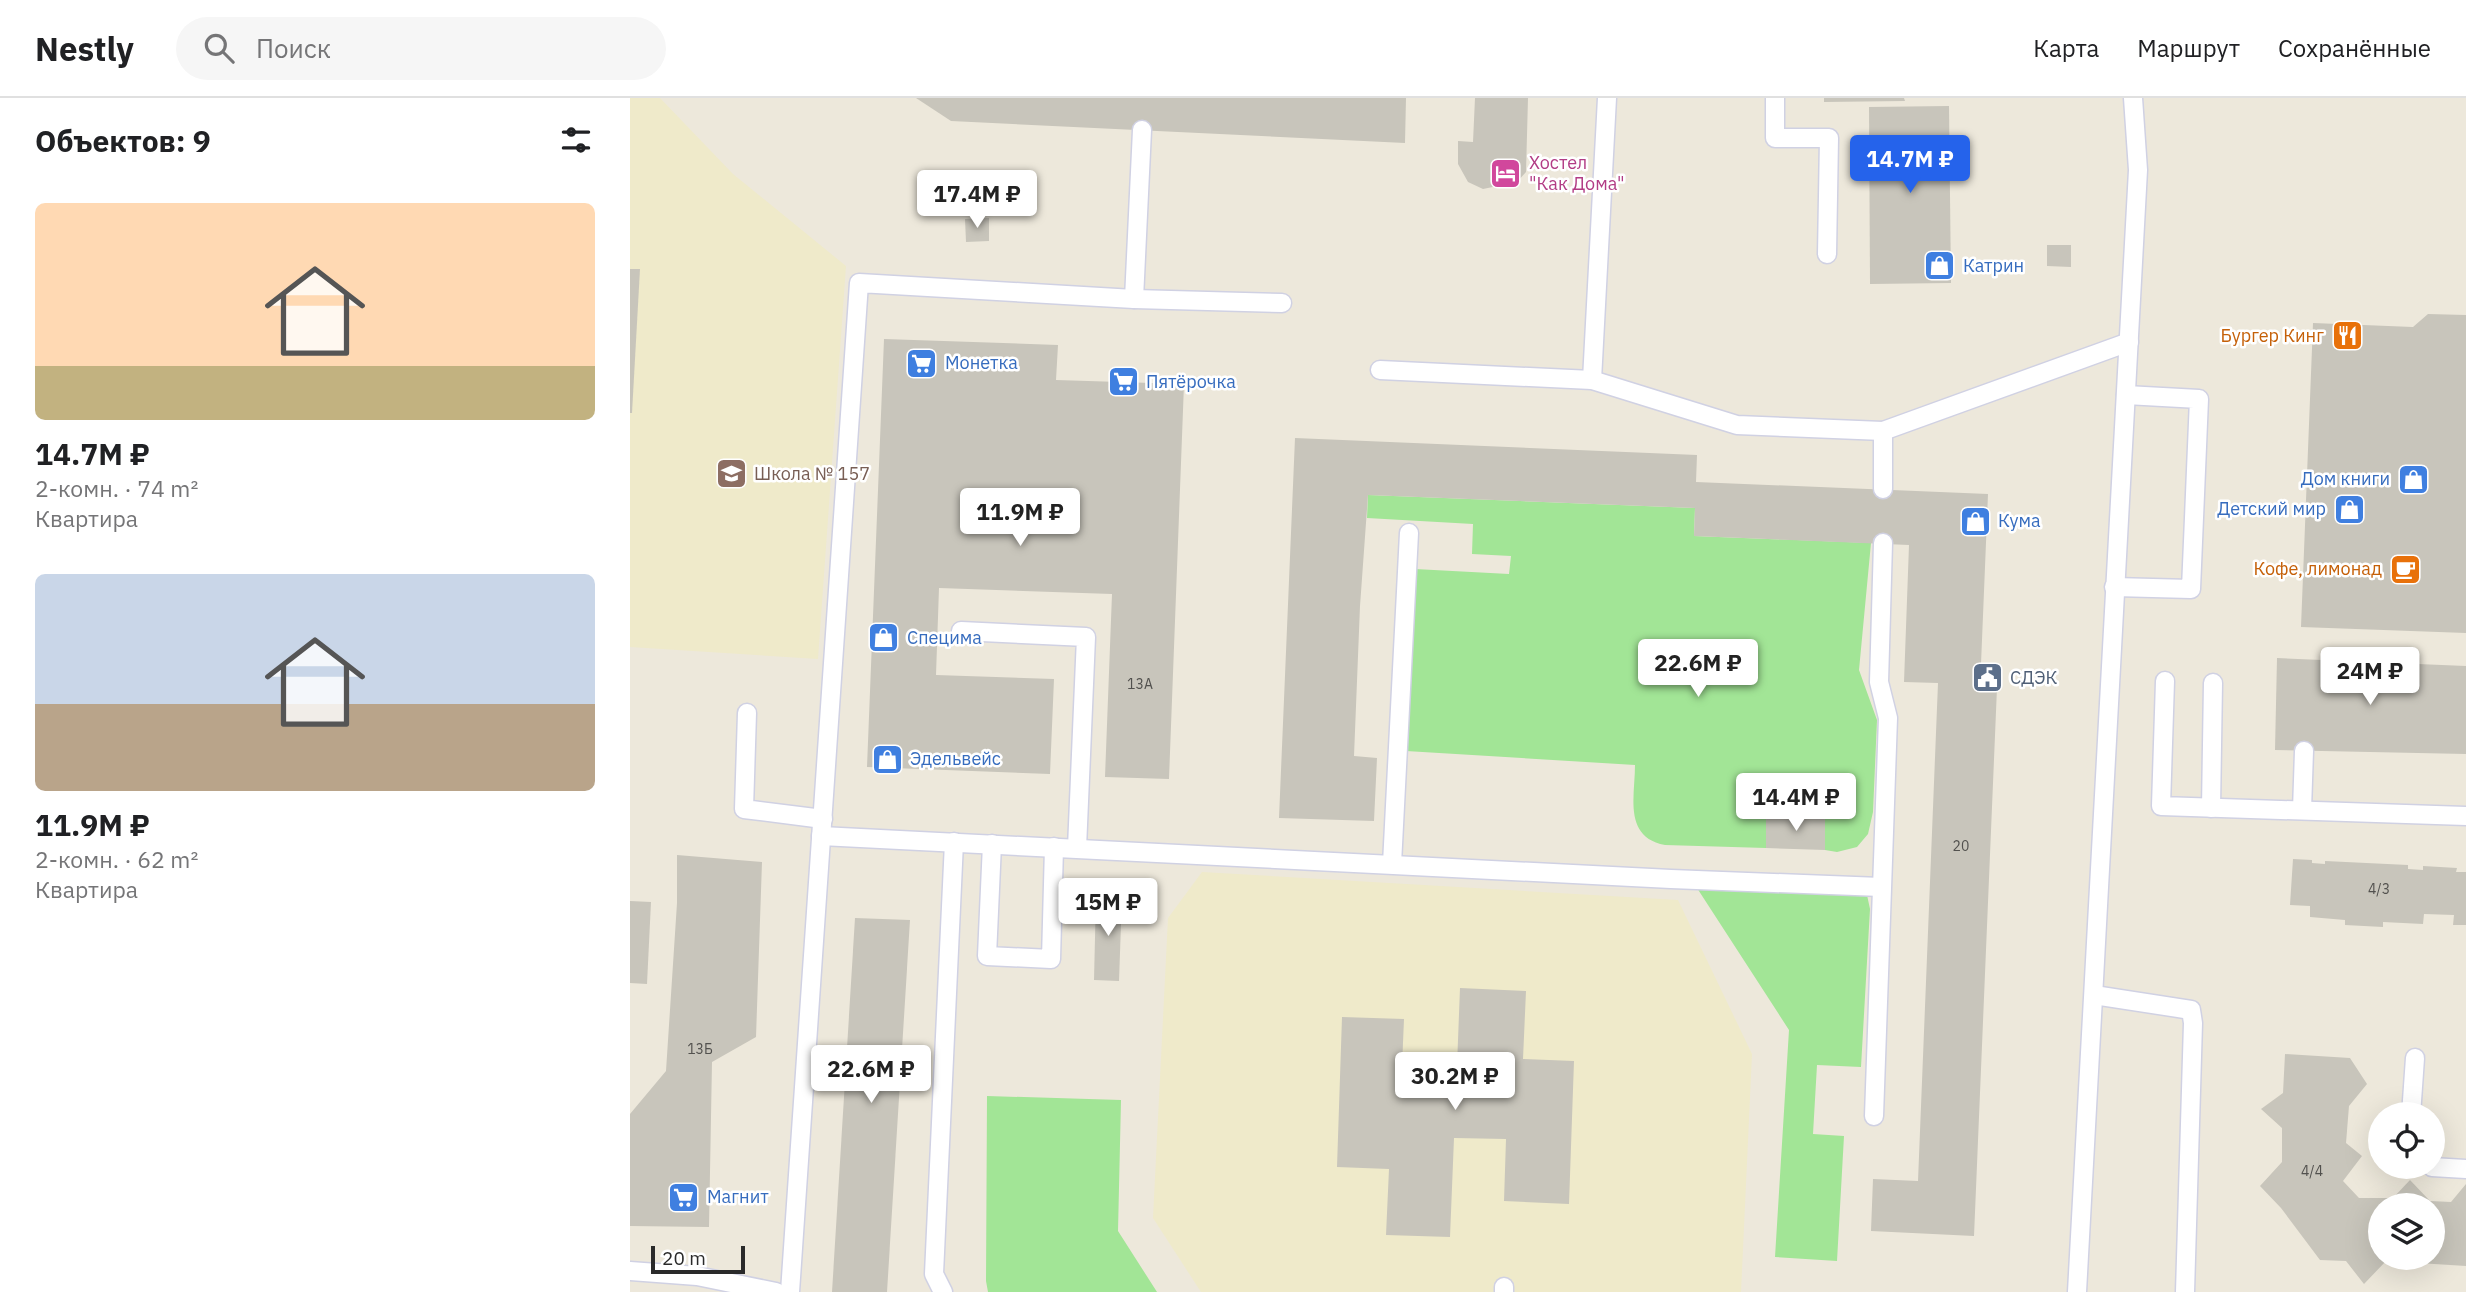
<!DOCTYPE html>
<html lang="ru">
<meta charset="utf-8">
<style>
:root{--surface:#fff;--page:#f6f6f6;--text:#202124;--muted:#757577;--line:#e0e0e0;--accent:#2563eb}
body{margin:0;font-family:"IBM Plex Sans",sans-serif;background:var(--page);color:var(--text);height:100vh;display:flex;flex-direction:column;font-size:26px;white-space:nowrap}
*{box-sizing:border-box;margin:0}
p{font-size:23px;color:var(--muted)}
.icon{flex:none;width:38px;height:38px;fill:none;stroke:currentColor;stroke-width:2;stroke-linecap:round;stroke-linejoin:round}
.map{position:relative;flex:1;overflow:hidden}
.side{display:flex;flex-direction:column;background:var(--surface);width:630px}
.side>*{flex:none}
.buttons{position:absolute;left:1738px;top:1004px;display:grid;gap:14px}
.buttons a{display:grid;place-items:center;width:77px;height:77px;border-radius:50%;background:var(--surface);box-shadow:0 7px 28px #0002;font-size:35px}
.scale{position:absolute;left:21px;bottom:18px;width:94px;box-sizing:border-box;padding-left:7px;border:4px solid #2a2a2a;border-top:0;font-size:19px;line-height:24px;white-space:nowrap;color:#2a2a2a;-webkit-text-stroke:5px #fff;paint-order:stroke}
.price{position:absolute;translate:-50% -60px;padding:0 16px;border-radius:7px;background:#fff;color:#222;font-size:23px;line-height:46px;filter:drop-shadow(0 2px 4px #0008)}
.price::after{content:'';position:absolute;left:50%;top:42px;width:21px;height:16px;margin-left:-10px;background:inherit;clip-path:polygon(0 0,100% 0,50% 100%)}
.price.active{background:var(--accent);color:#fff}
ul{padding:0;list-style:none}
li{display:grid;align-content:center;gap:14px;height:371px;padding:0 35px}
li span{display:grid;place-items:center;height:217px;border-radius:10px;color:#555}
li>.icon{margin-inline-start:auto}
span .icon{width:126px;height:126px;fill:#fffc;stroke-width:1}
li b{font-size:30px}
h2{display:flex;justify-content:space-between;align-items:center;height:84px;padding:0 35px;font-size:30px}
header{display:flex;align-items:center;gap:42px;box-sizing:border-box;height:98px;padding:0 35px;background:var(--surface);border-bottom:2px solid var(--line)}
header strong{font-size:33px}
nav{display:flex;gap:38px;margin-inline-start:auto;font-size:24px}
.search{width:490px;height:63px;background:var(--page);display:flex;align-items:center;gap:18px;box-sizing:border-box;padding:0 24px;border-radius:38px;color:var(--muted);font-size:26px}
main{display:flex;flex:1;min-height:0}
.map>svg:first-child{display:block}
.education{fill:#efeaca}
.green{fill:#a2e596}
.building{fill:#c8c5bb;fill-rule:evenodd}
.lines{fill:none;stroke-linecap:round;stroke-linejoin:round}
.service-casing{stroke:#d0d1e3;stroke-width:21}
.service{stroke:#fff;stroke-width:18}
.labels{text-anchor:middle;stroke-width:5;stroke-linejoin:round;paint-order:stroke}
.number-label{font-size:14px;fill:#52514e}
.hotel-label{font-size:18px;fill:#b23c85;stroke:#fff;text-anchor:start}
.shop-label{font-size:18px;fill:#366cbe;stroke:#fff;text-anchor:start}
.food-label{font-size:18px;fill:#c56008;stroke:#fff;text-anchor:end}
.education-label{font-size:18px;fill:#785e54;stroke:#fff;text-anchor:start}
.service-label{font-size:18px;fill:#4e5e75;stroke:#fff;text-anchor:start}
</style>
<header>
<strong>Nestly</strong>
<div class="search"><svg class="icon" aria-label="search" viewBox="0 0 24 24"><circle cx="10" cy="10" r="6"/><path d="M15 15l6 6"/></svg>Поиск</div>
<nav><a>Карта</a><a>Маршрут</a><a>Сохранённые</a></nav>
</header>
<main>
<section class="side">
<h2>Объектов: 9<svg class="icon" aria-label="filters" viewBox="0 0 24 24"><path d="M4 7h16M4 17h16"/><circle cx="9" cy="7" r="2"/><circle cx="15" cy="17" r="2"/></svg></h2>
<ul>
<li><span style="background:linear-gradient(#ffd9b3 75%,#c2b280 0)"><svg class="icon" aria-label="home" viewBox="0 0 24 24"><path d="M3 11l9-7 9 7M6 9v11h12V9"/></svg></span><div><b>14.7M ₽</b><p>2-комн. · 74 m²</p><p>Квартира</p></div></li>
<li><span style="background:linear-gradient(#c9d6e8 60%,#b9a48a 0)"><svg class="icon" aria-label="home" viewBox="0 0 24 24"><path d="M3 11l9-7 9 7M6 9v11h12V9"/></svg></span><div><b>11.9M ₽</b><p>2-комн. · 62 m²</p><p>Квартира</p></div></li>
</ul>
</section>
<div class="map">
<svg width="1836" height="1194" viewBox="0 0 1836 1194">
<rect width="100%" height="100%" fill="#ede8db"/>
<g class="education">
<path d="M0,0H30L103,76L216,168L188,561L0,549Z"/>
<path d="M572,774L1048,802L1122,956L1111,1194H571L523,1120L538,820Z"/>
</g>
<g class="green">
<path d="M738,397L1065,410L1064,438L1241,445L1229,572L1247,622L1243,714L1238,736L1227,749L1207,754L1195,752V720L1137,719L1136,750L1035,747C993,739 1005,698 1005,667L776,653L785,471L879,476L881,458L842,456L843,426L737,420Z"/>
<path d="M1067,790L1237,797L1240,811L1231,969L1187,967L1183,1036L1214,1038L1207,1163L1145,1159L1159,932Z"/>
<path d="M357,998L491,1002L488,1133L527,1194H358L356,1183Z"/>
</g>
<g class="building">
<path d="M286,0H776L775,45L321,23Z"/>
<path d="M845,0H898L896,74L887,84L853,91L838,84L828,66V43L843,44Z"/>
<path d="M1194,0H1274L1275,3L1194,4Z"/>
<path d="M1319,8L1321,185L1240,186L1239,9Z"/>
<path d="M359,120V143L336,144L335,121Z"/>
<path d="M1417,147H1441V169L1417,168Z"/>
<path d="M0,171H10L2,315H0Z"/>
<path d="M1798,216L1836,217V535L1671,529L1683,225L1783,229Z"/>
<path d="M254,241L428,247L426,282L554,286L539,681L475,679L482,496L309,490L306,577L424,581L420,676L237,669Z"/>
<path d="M665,340L1067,357L1066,384L1358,396L1351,566H1368L1344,1138L1241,1133L1243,1081L1288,1083L1308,585L1274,584L1279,447L1064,438L1065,410L738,397L730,508L724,658L747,660L744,723L649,720Z"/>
<path d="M1647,560L1836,568V656L1645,652Z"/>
<path d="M1136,719L1195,720V752L1136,750Z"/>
<path d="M47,757L132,764L126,939L82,964L79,1129L0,1128V1016L36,973L47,805Z"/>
<path d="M1663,761L1682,762V765L1695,766V763L1778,767V771L1793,772V768L1827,770L1826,774H1836V827H1823L1824,817L1794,816L1793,826L1753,824V829L1715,827V822L1680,819V808L1660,807Z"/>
<path d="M466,797L492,798L489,883L464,882Z"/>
<path d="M0,803L21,804L17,886L0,885Z"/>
<path d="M225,820L280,822L257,1194H202Z"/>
<path d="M830,890L896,893L893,961L944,963L939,1106L874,1103L876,1041L824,1040L820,1139L756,1137L759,1071L707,1069L712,919L774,921L771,992L826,994Z"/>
<path d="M1655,956L1720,960L1737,986L1719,1008L1716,1045L1732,1058L1713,1083L1729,1100H1763L1780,1082L1800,1103L1821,1104L1836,1086V1168L1756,1163L1734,1186L1716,1163L1690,1162L1651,1110L1630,1088L1652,1064V1030L1631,1011L1653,995ZM1750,1108H1802V1160H1750Z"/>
</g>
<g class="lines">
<defs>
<g id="service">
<path d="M1145,0V40H1199L1197,156"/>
<path d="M504,201L512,32"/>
<path d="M750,272L962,282L1107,327L1253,333"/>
<path d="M962,282L977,0"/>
<path d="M1253,391V333L1499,244"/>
<path d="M1484,489L1561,491L1569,301L1496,297"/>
<path d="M331,533L456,539L447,750"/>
<path d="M1535,583L1531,708L1836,718"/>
<path d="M117,615L114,711L193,721"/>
<path d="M1581,710L1583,585"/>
<path d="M1672,712L1674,653"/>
<path d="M191,738L1041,781L1251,789"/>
<path d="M362,746L357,858L421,861L424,749"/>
<path d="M762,766L779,435"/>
<path d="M1464,897L1561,912L1563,925L1555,1194"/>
<path d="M1781,1017L1785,960"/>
<path d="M1244,1018L1258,620L1249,584L1253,445"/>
<path d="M1802,1069L1836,1071"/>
<path d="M0,1173L67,1178L146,1194"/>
<path d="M160,1194L229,185L504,201L652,205"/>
<path d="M313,1194L304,1176L324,744"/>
<path d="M874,1194V1189"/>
<path d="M1447,1194L1508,72L1503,0"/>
</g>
</defs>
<use href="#service" class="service-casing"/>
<use href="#service" class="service"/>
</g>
<defs>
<symbol id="hotel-square" viewBox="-11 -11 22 22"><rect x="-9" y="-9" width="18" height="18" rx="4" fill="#d1479c" stroke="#fff"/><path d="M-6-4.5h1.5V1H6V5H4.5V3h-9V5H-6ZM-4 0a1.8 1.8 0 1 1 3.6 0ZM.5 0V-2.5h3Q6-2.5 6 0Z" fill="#fff"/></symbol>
<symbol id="shop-square" viewBox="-11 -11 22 22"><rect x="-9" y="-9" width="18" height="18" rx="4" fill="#3f7fe0" stroke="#fff"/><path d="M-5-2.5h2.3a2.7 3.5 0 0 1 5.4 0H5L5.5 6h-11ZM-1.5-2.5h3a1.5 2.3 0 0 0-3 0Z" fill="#fff"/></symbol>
<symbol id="restaurant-square" viewBox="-11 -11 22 22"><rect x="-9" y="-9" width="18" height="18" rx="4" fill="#e8710a" stroke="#fff"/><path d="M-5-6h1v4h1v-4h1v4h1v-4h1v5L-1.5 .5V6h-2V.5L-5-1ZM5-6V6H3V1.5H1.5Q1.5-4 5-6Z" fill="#fff"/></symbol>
<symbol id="supermarket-square" viewBox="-11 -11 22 22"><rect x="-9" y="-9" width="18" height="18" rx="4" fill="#3f7fe0" stroke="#fff"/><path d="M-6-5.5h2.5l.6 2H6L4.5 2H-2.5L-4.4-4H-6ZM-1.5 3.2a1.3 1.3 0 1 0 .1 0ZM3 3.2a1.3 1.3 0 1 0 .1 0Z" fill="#fff"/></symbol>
<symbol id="school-square" viewBox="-11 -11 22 22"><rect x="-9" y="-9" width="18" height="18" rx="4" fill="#8d6e63" stroke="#fff"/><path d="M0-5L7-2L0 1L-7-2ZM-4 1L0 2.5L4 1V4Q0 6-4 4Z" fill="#fff"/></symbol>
<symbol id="cafe-square" viewBox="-11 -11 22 22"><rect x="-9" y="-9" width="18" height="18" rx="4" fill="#e8710a" stroke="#fff"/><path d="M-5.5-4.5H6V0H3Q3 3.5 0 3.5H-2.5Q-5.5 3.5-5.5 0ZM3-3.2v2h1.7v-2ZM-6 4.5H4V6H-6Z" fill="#fff"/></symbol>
<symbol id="civic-square" viewBox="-11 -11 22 22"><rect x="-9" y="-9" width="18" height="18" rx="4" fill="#5c6f8a" stroke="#fff"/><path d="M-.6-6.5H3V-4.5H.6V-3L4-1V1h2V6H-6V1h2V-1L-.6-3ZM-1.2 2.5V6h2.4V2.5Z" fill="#fff"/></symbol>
</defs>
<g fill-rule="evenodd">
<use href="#hotel-square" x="858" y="58" width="35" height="35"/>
<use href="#shop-square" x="1292" y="150" width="35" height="35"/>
<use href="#restaurant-square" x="1700" y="220" width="35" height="35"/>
<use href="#supermarket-square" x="274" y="248" width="35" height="35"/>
<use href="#supermarket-square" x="476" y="266" width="35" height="35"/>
<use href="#school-square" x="84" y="358" width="35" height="35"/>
<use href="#shop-square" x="1766" y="364" width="35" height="35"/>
<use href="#shop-square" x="1702" y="394" width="35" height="35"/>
<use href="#shop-square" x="1328" y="406" width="35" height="35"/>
<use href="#cafe-square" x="1758" y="454" width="35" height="35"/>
<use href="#shop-square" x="236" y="522" width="35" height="35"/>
<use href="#civic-square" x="1340" y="562" width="35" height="35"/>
<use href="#shop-square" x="240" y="644" width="35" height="35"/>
<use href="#supermarket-square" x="36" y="1082" width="35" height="35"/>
</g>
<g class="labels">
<g class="number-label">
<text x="510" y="591">13А</text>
<text x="1331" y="753">20</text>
<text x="1749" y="796">4/3</text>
<text x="70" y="956">13Б</text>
<text x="1682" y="1078">4/4</text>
</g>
<g class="hotel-label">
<text x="899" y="71">Хостел<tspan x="899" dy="21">"Как Дома"</tspan></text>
</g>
<g class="shop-label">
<text x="1333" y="174">Катрин</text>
<text x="315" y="271">Монетка</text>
<text x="516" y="290">Пятёрочка</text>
<text x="1760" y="387" text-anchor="end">Дом книги</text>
<text x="1696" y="417" text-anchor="end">Детский мир</text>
<text x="1368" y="429">Кума</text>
<text x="277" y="546">Специма</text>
<text x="280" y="667">Эдельвейс</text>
<text x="77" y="1105">Магнит</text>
</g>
<g class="food-label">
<text x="1694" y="244">Бургер Кинг</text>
<text x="1752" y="477">Кофе, лимонад</text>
</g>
<g class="education-label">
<text x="124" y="382">Школа № 157</text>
</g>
<g class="service-label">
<text x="1380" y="586">СДЭК</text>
</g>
</g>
</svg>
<div class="buttons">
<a><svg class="icon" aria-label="locate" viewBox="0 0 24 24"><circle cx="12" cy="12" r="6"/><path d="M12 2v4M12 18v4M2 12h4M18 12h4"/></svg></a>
<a><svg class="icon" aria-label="layers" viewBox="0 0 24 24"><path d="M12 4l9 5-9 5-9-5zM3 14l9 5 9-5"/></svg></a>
</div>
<div class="scale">20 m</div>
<b class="price active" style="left:1280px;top:97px">14.7M ₽</b>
<b class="price" style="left:347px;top:132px">17.4M ₽</b>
<b class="price" style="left:390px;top:450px">11.9M ₽</b>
<b class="price" style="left:1068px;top:601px">22.6M ₽</b>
<b class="price" style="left:1740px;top:609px">24M ₽</b>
<b class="price" style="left:1166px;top:735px">14.4M ₽</b>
<b class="price" style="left:478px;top:840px">15M ₽</b>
<b class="price" style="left:241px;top:1007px">22.6M ₽</b>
<b class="price" style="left:825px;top:1014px">30.2M ₽</b>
</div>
</main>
